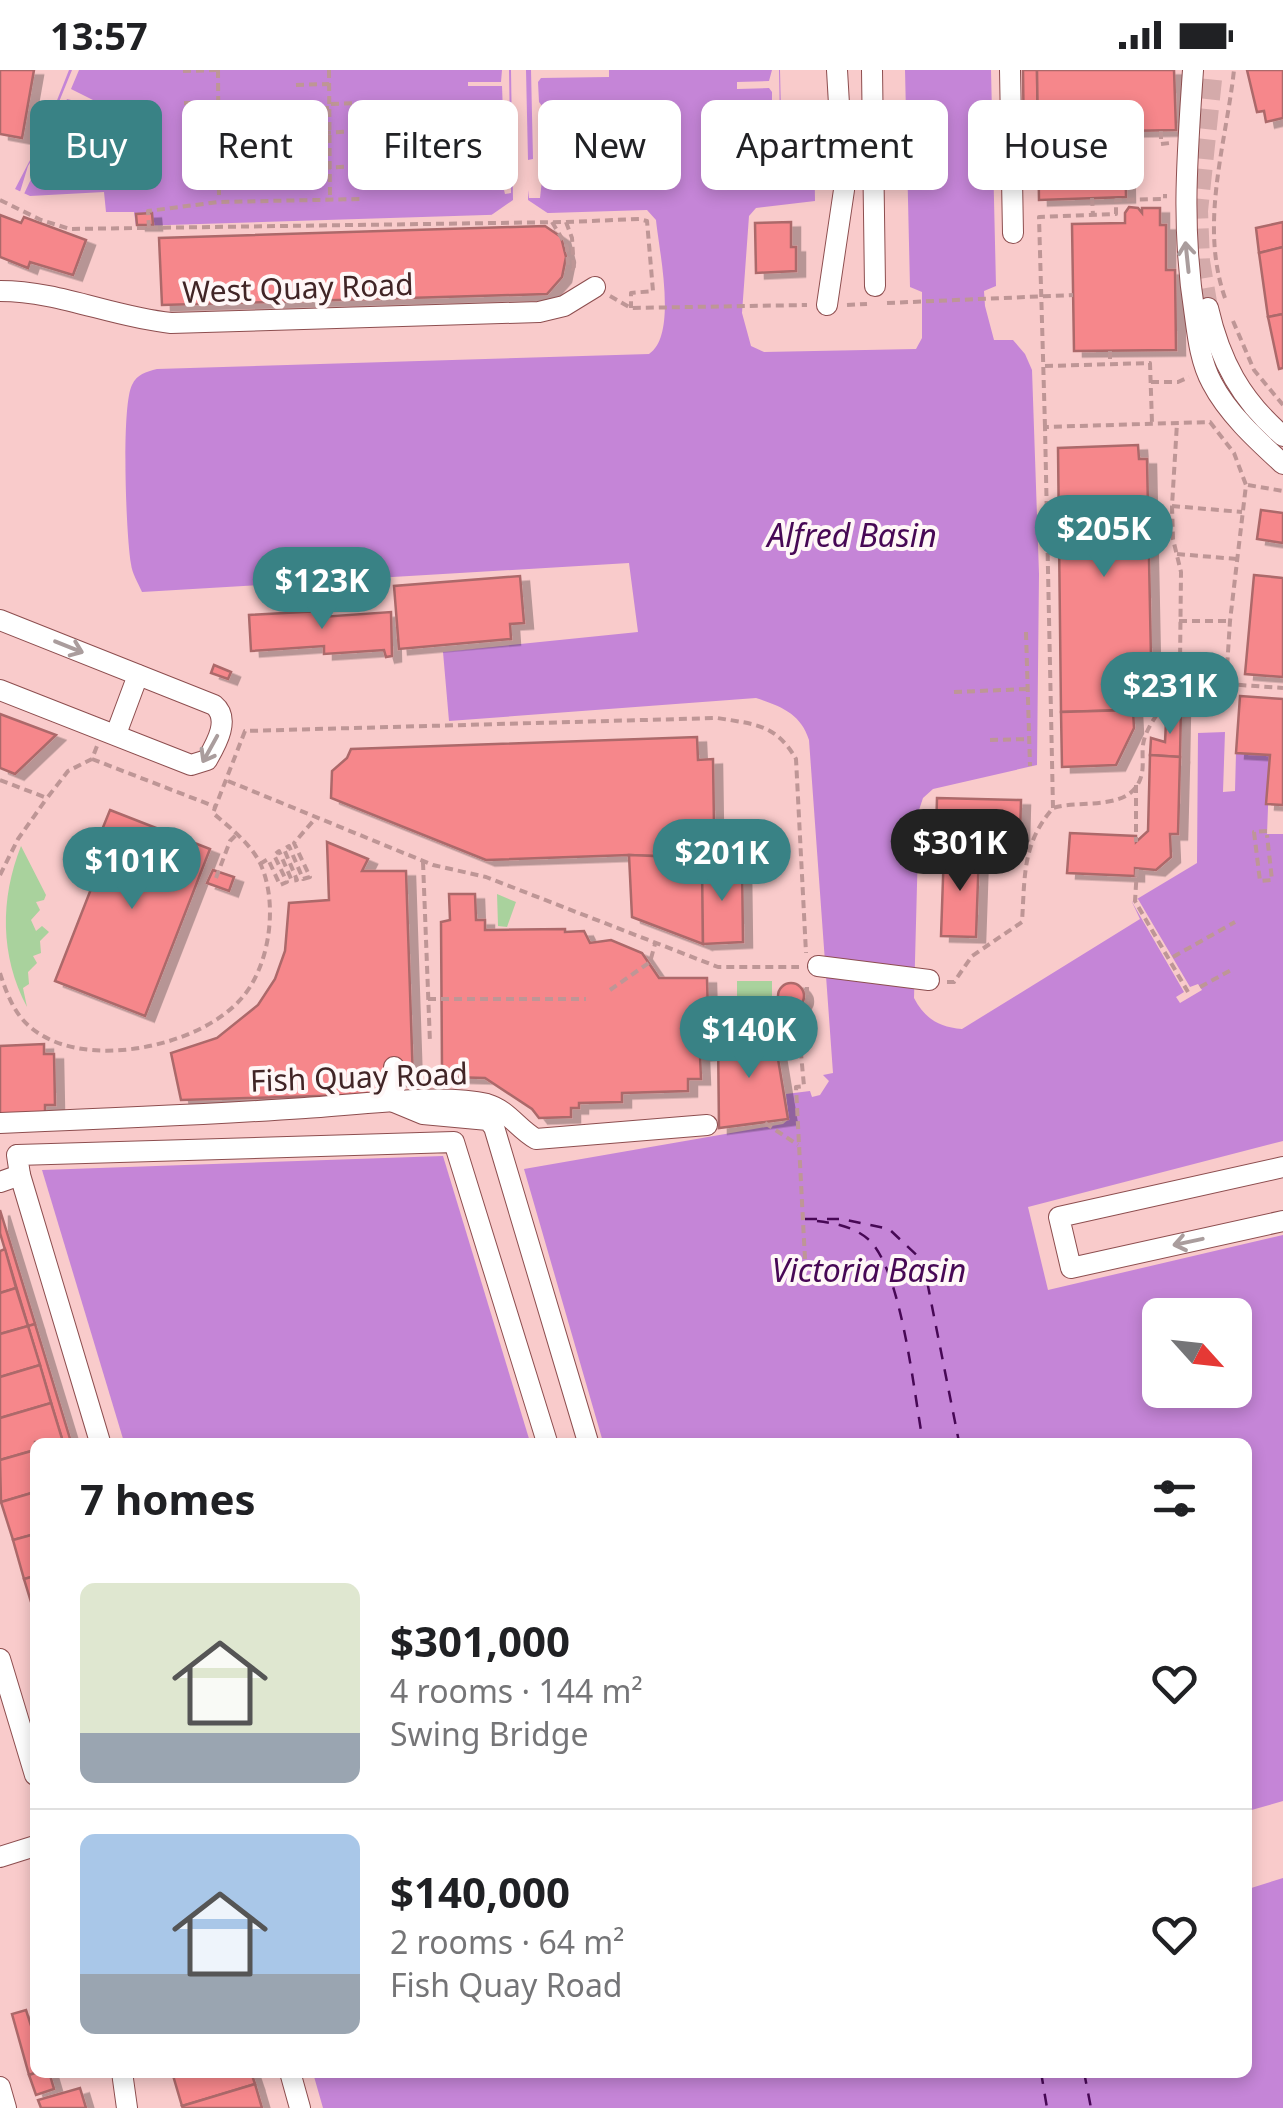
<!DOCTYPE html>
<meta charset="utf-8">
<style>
:root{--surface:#fff;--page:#f2f2f2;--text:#202124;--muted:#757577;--line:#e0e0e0;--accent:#398285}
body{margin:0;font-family:"Noto Sans",sans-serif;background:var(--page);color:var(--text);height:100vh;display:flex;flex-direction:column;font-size:38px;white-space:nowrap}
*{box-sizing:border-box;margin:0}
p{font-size:32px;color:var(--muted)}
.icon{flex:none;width:55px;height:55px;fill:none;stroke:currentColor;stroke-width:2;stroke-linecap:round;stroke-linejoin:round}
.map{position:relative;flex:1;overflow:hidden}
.sheet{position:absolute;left:30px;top:1368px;width:1222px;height:640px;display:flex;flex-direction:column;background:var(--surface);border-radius:15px;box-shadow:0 5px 15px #0003}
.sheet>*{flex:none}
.guide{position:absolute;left:30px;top:30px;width:1225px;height:90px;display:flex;gap:20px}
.needle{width:65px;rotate:117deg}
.controls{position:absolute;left:1142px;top:1228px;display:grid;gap:20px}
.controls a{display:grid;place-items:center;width:110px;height:110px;border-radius:15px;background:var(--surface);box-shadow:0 5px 15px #0003;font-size:50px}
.price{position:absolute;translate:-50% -85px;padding:0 22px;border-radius:35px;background:var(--accent);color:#fff;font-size:32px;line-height:65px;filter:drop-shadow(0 2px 5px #0008)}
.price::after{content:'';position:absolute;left:50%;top:60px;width:30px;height:22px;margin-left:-15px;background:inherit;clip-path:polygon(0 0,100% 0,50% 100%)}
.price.active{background:#222;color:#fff}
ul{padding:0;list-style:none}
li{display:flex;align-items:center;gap:30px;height:250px;padding:0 50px}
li+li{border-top:2px solid var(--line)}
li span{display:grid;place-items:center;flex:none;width:280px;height:200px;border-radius:15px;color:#555}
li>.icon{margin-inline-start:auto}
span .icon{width:120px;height:120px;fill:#fffc;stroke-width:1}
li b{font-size:42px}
h2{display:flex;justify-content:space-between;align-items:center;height:120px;padding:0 50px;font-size:42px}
.tag{padding:0 35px;border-radius:15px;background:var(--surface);box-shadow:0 5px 15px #0003;font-size:35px;line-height:90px}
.tag.active{background:var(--accent);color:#fff}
.status{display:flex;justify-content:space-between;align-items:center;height:70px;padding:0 50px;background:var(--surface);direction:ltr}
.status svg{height:28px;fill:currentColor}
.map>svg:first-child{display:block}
.green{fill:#a9d29d}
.water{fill:#c585d7;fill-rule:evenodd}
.pier{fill:#f9cbcb}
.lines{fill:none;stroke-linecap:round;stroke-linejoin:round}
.ferry{stroke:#470855;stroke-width:2.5;stroke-dasharray:12 10;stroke-linecap:butt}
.building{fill:#f6878b;stroke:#ac696a;stroke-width:2.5;filter:url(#shadow)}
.minor-tunnel{stroke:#d4aaaa;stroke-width:20;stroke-dasharray:20 10;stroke-linecap:butt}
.minor-casing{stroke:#8d4e4f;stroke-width:22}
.path{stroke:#be9696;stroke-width:4;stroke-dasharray:8 5;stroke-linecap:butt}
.minor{stroke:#fff;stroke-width:20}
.oneway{stroke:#aa9d9d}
.labels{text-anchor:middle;stroke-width:8;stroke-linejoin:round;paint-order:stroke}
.street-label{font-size:30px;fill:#412526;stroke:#fff7f7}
.water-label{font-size:32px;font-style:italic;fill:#470855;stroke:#fff7f7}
</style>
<div class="status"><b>13:57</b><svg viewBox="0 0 49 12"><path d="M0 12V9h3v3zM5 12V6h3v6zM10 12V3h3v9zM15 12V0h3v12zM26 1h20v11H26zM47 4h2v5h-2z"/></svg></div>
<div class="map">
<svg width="1283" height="2038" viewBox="0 0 1283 2038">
<defs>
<filter id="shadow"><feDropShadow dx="9" dy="5.5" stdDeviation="0" flood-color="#0004"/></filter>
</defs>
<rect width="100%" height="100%" fill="#f9cbcb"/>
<g class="green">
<path d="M21,776L46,825L44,830L36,832L40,840L31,850L36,861L42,856L49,862L40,871L41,883L33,886L37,893L28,902L29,914L23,918L27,937C0,886 0,829 21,776Z"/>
<path d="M497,824L516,832L507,857L498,856Z"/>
<path d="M737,911H772V945L737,946Z"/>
</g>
<g class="water">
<path d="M69,0H780L781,41L784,49L814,59L815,131L756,138L749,146L742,243L751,276L764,282L916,279L922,268V222L910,217L905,0H991L996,216L984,221L985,236L994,270H1013L1025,284L1032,300L1039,504L1037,695L933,719L923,728L919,740L914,928C925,949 939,957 962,959L1140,849L1132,832L1197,793L1198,663L1225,662L1223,722L1235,721L1236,683L1270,685L1267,764H1283V1071L1028,1137L1048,1220L1283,1165V1731L1248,1741V1372H603L524,1099L783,1054L789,1049L786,1024L810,1021L812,1027L820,1025L829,1011L823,1005L833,1003L809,670C801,644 781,636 756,628L449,651L443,582L638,562L629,493L142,522C138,513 132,503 131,494C126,467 121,336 132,315C137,304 146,302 157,299L649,284C678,265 659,181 656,150L647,140L136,156L134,142H106L104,122L30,126L15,119L44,63ZM1160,1245H1235V1320H1160Z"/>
<path d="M443,1086L530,1372H124L42,1100Z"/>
<path d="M1283,1808V2038H323L313,2003L1248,2002V1819Z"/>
</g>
<g class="pier">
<path d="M72,0H79L71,19L97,32L95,36L67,29L58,50L91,63L89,69L55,58L24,124L20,122L28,96L41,76Z"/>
<path d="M502,0H509L511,123L505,124L504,120H469V113L503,112V85H470L469,81L503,80V51H468L467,44L503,43L502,16H468V12H501Z"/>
<path d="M511,0H526L528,90L533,89L531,0H609V7L541,8L538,12L539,32L542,36L609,35V42L542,44L539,47V99L543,102L610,101V108L542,110L540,128H529L528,120V130L549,144L490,146L513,130Z"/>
<path d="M772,0H779L780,53L737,56V49L770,48L772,45V22L769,18L737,19V12L769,11Z"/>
<path d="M1138,829L1190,917L1198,914L1202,920L1180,933L1176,927L1184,922L1132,832Z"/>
</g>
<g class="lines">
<g class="ferry">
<path d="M805,1149H842L889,1159L923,1191L959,1372"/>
<path d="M817,1151C835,1153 854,1157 868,1169C902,1199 914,1325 923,1372"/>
<path d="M1041,2002L1047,2038"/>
<path d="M1084,2002L1091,2038"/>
</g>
</g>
<g class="building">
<path d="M0,0H34L22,68L0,64Z"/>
<path d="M1023,0H1037L1038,84H1024Z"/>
<path d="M1037,0H1174L1176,60L1125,61L1126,127L1039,130Z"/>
<path d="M1247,0H1283V48L1266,52L1264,41L1257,42Z"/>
<path d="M1029,88H1038L1039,104L1030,105Z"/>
<path d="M1129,137L1138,138L1142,143V138H1160V155H1166V200H1175L1176,280L1074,281L1072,154L1125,153V143Z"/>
<path d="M152,143L153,155H137L136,144Z"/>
<path d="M0,145L21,153L24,147L86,170L73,205L30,192L28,198L0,187Z"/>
<path d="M791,152V177H796V201L756,203L755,153Z"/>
<path d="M1283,152V177L1259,183L1256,158Z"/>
<path d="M545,156L561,167L566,187L562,207L547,224L162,235L159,168Z"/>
<path d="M1283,177V244L1268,247L1259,183Z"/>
<path d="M1283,244V298L1279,299L1268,247Z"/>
<path d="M1138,375L1139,389H1147L1152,639L1061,642L1058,378Z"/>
<path d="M1261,440L1283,443V473L1257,469Z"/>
<path d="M1254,505L1283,508V607L1245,604Z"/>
<path d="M520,506L524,553L510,554L511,569L399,579L394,516Z"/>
<path d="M321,541V547L391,542L392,586L386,587L384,580L324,584V576L251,581L249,545Z"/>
<path d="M214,595L231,602L228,609L211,603Z"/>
<path d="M1240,626L1283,629V735L1266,734L1270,685L1236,683Z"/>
<path d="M1172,635H1181L1180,687L1150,685L1151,668L1165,672L1166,652L1172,653Z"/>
<path d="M1133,640L1134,658L1116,695L1062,697L1061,642Z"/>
<path d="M0,644L56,665L15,704L0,698Z"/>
<path d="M697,667L698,690L713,689L714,756H702L703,788L629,785L486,790L331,728L332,701L347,688L351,679Z"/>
<path d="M1150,685L1180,687L1178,764H1170L1171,787L1156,800L1135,798V806L1067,803L1070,763L1136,766V772L1148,761Z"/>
<path d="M937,728L1021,730L1020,765L936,763Z"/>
<path d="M110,740L210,779L145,946L55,911L102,791L91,787Z"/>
<path d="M327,772L368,789L362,801H406L413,1011L391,1010V1030L350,1025L181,1030L171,983L217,968L258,935L275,909L285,881L289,833L329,830Z"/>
<path d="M944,780L979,781L976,867L941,866Z"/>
<path d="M629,785L703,788V874L632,847Z"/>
<path d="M742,795L743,872L703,874L702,796Z"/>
<path d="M213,800L234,807L229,821L207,813Z"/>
<path d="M449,824H475L476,850H485V860L565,859V862L584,861L590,873L611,870L642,883L659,908H707L709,984L700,985L701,1009H688V1021L622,1023V1032L579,1033V1038H571V1047L539,1048L532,1039L485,1008L451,1007V999H442L441,852L450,850Z"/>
<circle cx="791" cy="926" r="13"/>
<path d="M774,965L788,1049L719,1058L718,966Z"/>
<path d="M44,974V984H54L55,1035H45V1045L0,1046V976Z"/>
<path d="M0,1140L35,1254L28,1256L0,1163Z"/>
<path d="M5,1179L16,1218L0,1223V1181Z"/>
<path d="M16,1218L28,1256L0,1264V1223Z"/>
<path d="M35,1254L71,1372H63L28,1256Z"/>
<path d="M28,1256L40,1295L0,1307V1264Z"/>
<path d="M40,1295L51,1333L0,1348V1307Z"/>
<path d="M51,1333L63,1372H35V1380L0,1390V1348Z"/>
<path d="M35,1380V1422L1,1432L0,1390Z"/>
<path d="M35,1422V1464L13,1470L1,1432Z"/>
<path d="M35,1464V1506L24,1509L13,1470Z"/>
<path d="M35,1506V1545L24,1509Z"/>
<path d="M26,1940L35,1968V2002H38L29,2005L12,1944Z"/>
<path d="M38,2002H49L54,2019L36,2025L29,2005Z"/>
<path d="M172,2002H251L255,2014L182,2036Z"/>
<path d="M255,2014L262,2038H183L182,2036Z"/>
<path d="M80,2018L86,2038H41L38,2030Z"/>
</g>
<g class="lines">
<path class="minor-tunnel" d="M1208,238L1200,191L1198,141L1213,0"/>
<defs>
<g id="minor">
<path d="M872,0L875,216"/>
<path d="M1010,0L1013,163"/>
<path d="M1193,0C1187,88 1181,158 1195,246C1198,269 1201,293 1212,313C1228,344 1258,371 1283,394"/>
<path d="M0,221C59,221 112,247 171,253L539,242L564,236L595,217"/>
<path d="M827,235L844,120L837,0"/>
<path d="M1208,238C1220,291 1241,330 1283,366"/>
<path d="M0,550L214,635C231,649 216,674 207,690L191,695L0,620"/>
<path d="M116,664L138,605"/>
<path d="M818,896L929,910"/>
<path d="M394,997V1032L423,1044L488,1050L494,1057L588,1372"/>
<path d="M0,1053C102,1049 203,1045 305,1038C354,1035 442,1023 487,1034C508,1040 518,1059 536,1069L707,1055"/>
<path d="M1283,1097L1059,1147L1071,1198L1283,1151"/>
<path d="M0,1112L20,1105"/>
<path d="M100,1372L20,1105L17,1085L454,1072L547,1372"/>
<path d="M0,1589L35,1705"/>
<path d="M0,1787L35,1776"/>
<path d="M122,2002L127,2038"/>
<path d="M290,2002L300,2038"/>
<path d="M0,2017L6,2038"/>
</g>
</defs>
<use href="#minor" class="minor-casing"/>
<g class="path">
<path d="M218,0L219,130"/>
<path d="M329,0L330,130"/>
<path d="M183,1L218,0"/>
<path d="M296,15L329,14"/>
<path d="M184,33H218"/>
<path d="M331,34L362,33"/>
<path d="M296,38H329"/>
<path d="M1161,61V74L1170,73"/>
<path d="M297,64L361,61"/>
<path d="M184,68L219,67"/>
<path d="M762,92L815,91"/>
<path d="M297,99L363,96"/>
<path d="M184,100H219"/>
<path d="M1092,128L1093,145"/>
<path d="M0,130L41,150L70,159L566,152L572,168L574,200"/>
<path d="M552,152L567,177L568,195L574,200"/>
<path d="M566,152L639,149L647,151L653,221L631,223V238"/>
<path d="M149,158L148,141L219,132L363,129"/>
<path d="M610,226L631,238L807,235"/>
<path d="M1225,228C1199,154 1226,74 1234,0"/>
<path d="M887,233L1073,225"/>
<path d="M847,235L867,234"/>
<path d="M1233,251L1254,300L1283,335"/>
<path d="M1110,281V294"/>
<path d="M1045,296L1150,293L1152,353"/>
<path d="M1151,312H1178L1189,307"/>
<path d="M1045,357L1039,147L1116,144V130L1165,129V124"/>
<path d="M1248,415L1283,421"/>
<path d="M1172,436L1242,442"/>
<path d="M1177,484L1237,489"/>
<path d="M1179,551H1229"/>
<path d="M1026,562L1030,696"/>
<path d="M1175,611L1180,594L1181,502L1173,469L1172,436L1177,353"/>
<path d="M954,622L1028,619"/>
<path d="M990,670L1029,669"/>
<path d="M92,689L216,737"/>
<path d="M0,710L47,728L68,701L92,689L97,676"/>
<path d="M228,711L433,795L486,807L718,897H799"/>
<path d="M1136,715V772"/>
<path d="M1053,738L1045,357L1210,352L1234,383L1246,415L1230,551L1226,614L1283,618"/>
<path d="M1267,761L1254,762L1260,811L1272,810L1267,765"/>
<path d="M423,792L430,973"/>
<path d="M260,794L268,789L280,815L287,812L274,785L279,781L292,811L297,810L284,779L289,776L303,809L310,807L294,773L314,750"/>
<path d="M1137,799L1135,831L1188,922"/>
<path d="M0,805L18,769L47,728"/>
<path d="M216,808L230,771L237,764"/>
<path d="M1173,887L1235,852"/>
<path d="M0,903C6,922 14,943 29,956C80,1002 197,978 240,930C270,898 279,833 260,793C250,773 229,757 213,743L245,661L717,648C754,654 776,654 796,689L806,883"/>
<path d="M947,912H954L972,886L1022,852C1025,806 1022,774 1053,738C1082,729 1134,743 1142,703C1144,692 1141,681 1144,670C1149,651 1167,634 1174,614L1182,611L1226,614"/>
<path d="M1200,917L1233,899"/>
<path d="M610,920L650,892L655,874"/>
<path d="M428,929H586"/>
<path d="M765,1053L798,1075"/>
<path d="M805,1189L796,1017L804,1016L801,984L807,974V912"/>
</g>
<use href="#minor" class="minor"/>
</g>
<defs><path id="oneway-shaft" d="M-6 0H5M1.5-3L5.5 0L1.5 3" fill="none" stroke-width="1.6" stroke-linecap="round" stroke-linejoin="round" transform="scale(2.5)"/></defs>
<g class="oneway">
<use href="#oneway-shaft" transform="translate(1187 187) rotate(-96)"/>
<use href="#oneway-shaft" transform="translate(69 577) rotate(22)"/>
<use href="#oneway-shaft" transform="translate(210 679) rotate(119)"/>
<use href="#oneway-shaft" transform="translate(1188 1172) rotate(168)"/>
</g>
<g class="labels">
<g class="street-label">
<text transform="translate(298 219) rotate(-2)" y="10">West Quay Road</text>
<text transform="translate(359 1008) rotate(-2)" y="10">Fish Quay Road</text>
</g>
<g class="water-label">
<text x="852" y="477">Alfred Basin</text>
<text x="869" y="1212">Victoria Basin</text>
</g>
</g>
</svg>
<div class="controls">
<a><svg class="needle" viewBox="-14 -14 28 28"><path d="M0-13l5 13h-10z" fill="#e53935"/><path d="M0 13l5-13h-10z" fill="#757577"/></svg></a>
</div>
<b class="price" style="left:1104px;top:510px">$205K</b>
<b class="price" style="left:322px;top:562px">$123K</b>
<b class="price" style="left:1170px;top:667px">$231K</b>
<b class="price active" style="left:960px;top:824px">$301K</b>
<b class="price" style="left:722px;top:834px">$201K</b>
<b class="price" style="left:132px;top:842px">$101K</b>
<b class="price" style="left:749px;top:1011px">$140K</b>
<div class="guide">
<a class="tag active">Buy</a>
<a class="tag">Rent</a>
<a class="tag">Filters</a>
<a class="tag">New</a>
<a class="tag">Apartment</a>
<a class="tag">House</a>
</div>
<section class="sheet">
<h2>7 homes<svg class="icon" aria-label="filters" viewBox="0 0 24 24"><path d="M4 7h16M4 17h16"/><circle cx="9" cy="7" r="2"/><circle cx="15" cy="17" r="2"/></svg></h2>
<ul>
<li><span style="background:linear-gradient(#dfe7d0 75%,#9aa5b1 0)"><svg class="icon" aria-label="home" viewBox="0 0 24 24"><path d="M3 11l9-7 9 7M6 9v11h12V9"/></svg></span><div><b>$301,000</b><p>4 rooms · 144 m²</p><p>Swing Bridge</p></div><svg class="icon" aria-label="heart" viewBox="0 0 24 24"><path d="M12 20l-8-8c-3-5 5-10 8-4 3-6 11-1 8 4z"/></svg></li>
<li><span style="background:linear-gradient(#a9c7e8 70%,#9aa5b1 0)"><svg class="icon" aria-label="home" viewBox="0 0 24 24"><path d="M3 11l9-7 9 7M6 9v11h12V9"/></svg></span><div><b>$140,000</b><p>2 rooms · 64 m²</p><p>Fish Quay Road</p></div><svg class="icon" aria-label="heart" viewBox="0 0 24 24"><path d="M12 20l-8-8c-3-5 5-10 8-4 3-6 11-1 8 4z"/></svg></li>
</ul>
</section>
</div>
